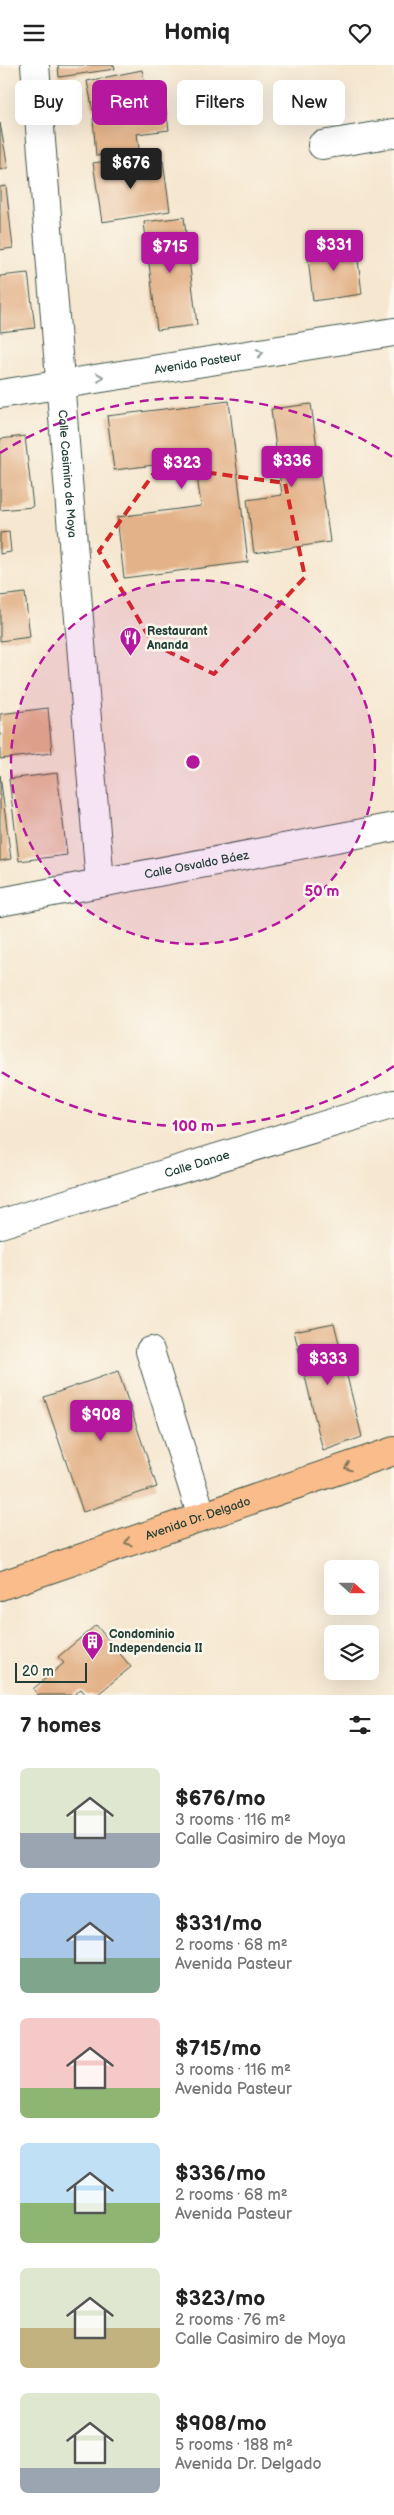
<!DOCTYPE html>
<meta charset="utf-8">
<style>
:root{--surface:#fff;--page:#f2f2f2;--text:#222;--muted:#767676;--accent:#b5179e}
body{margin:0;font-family:"Balsamiq Sans",sans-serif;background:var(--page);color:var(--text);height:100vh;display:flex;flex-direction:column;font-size:19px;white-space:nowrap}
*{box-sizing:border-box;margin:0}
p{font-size:16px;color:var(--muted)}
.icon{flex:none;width:28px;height:28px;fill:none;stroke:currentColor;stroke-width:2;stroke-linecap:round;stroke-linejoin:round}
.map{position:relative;height:1630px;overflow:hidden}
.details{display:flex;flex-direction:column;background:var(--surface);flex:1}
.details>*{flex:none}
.guide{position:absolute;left:15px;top:15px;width:365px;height:45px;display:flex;gap:10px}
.needle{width:32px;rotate:111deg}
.fabs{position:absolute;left:324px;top:1495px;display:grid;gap:10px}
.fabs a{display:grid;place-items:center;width:55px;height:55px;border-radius:8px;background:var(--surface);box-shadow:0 5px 20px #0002;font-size:25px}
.scale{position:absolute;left:15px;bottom:12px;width:72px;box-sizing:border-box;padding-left:5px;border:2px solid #1f3d34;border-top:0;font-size:14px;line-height:18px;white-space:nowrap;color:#1f3d34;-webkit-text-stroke:4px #fbf7ec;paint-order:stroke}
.price{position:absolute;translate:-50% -42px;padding:0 11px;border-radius:5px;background:var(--accent);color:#fff;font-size:16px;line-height:32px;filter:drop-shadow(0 1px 2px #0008)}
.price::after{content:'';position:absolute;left:50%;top:30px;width:15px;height:11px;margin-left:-8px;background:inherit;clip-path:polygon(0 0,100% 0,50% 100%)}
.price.current{background:#222;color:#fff}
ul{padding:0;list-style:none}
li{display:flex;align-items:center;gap:15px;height:125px;padding:0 20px}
li span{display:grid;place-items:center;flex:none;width:140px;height:100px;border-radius:8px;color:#555}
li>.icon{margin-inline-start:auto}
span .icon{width:60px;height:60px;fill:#fffc;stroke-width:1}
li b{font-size:21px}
h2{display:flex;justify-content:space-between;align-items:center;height:60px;padding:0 20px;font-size:21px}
.pill{padding:0 18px;border-radius:8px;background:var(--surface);box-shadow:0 5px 20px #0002;font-size:18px;line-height:45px}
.pill.current{background:var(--accent);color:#fff}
header{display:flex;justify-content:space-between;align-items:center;height:65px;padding:0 20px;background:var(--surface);font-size:22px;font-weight:700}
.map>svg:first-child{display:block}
.building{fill:#e3b288}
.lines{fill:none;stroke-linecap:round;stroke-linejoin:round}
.minor-casing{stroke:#3f564b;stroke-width:30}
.major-casing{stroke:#3f564b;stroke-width:30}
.minor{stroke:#fff;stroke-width:28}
.major{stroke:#f9bc8a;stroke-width:28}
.oneway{stroke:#8f9e9a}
.oneway2{stroke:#81765b}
.marked{fill:none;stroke:#d62828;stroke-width:4;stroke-dasharray:10 6;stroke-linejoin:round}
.ring{fill:none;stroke:#b5179e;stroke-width:2.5;stroke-dasharray:9 6}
.labels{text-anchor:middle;stroke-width:5;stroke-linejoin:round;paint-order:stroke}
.street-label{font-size:12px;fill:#1f3d34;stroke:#fbf7ec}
.poi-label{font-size:12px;font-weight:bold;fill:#1f3d34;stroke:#fbf7ec;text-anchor:start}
.centre{fill:#b5179e;stroke:#fbf7ec;stroke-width:2.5}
.ring-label{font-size:15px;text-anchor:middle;font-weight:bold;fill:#b5179e;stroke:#fbf7ec;stroke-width:5;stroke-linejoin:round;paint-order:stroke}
</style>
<header><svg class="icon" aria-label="menu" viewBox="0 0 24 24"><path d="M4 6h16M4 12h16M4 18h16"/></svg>Homiq<svg class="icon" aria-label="heart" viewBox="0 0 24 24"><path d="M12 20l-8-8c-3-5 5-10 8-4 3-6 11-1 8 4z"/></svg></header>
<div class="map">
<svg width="394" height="1630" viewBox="0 0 394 1630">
<rect width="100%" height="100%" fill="#fbf7ec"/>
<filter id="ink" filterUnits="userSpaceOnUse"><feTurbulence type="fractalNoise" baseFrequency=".02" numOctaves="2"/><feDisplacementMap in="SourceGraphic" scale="10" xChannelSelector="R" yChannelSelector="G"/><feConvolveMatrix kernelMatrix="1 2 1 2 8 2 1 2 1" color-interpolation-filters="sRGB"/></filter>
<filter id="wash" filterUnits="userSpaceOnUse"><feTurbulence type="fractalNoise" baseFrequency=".0096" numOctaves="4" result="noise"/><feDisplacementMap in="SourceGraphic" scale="20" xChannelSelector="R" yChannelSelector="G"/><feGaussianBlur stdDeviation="1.12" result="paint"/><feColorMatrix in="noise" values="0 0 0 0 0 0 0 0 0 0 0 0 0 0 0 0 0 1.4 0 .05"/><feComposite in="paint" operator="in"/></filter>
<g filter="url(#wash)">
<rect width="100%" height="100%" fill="#f6e7d0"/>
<g id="blocks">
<g class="building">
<path d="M58,0H114L115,4L59,12Z"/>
<path d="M142,5L148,35L93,46L87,16Z"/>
<path d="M166,44L169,65L137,69L139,84L96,91L93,53Z"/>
<path d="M0,58L8,103L0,105Z"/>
<path d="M113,95L114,104L163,96L170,146L102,157L93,98Z"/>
<path d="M6,121L13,183L0,185V122Z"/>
<path d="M184,152L197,260L157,265L144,157Z"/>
<path d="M356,178L362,229L313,236L307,185Z"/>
<path d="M28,208L35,263L0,267V211Z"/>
<path d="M229,336L248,497L124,513L117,452L201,441L195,395L114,405L107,351Z"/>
<path d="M311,339L330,477L254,488L247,435L282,430L271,344Z"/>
<path d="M25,371L33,442L0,445V374Z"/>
<path d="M9,467L11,487L0,489V468Z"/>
<path d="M25,528L30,572L0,576V531Z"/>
<path d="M48,643L52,688L0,694V649Z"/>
<path d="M57,708L67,790L19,796L9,714Z"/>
<path d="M0,710L11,794L0,796Z"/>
<path d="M334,1258L362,1372L323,1386L294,1266Z"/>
<path d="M118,1306L157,1422L83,1447L44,1332Z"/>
<path d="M96,1560L131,1602L97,1630H86L81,1624L74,1630H38L33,1624L64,1598L58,1592Z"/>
</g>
</g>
</g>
<g filter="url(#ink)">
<use href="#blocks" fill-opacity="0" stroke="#3f564b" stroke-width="1"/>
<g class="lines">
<defs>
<g id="minor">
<path id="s1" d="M35,0L100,818"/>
<path d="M322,80L394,68"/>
<path id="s2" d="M0,329L394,267"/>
<path id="s3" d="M0,837L394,762"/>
<path id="s4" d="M0,1159L394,1039"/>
<path d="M150,1286L202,1452"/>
</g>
<g id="major">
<path id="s5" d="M0,1521L394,1386"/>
</g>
</defs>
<use href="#minor" class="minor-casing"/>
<use href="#major" class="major-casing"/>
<use href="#minor" class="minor"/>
<use href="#major" class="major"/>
</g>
<defs><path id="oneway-chevron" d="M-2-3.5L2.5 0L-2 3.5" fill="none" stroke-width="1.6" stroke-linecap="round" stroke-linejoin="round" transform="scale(1.25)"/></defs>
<g class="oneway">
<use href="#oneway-chevron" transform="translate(260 288) rotate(-9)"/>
<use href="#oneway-chevron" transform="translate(100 312) rotate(-9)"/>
</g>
<g class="oneway2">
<use href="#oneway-chevron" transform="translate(348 1402) rotate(161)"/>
<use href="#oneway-chevron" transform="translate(128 1477) rotate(161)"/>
</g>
</g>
<path class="marked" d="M159,401L285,418L305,512L214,609L153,579L99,486Z"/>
<circle cx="193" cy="697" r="182" fill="#b5179e" fill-opacity=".12"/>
<g class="ring">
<circle cx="193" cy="697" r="182"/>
<path d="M394 1001A364 364 0 0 1 0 1006M0 388A364 364 0 0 1 394 393"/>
</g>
<defs>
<symbol id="restaurant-pin" viewBox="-11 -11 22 30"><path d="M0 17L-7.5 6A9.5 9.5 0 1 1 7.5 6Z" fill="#b5179e" stroke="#fbf7ec"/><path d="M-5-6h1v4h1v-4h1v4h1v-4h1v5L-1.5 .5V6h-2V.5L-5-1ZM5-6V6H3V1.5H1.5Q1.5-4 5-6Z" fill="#fff"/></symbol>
<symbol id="building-pin" viewBox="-11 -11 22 30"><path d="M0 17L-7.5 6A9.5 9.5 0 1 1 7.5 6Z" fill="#b5179e" stroke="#fbf7ec"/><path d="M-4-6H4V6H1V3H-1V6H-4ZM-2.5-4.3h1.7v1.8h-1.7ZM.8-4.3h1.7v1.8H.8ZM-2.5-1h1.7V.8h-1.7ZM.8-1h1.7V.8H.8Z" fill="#fff"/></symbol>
</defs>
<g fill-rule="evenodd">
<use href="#restaurant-pin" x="118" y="560" width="25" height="34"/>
<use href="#building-pin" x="80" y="1564" width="25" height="34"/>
</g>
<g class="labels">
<g class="street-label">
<text dy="4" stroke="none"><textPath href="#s2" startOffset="200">Avenida Pasteur</textPath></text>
<text dy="4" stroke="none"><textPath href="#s1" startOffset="410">Calle Casimiro de Moya</textPath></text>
<text dy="4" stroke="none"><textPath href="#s3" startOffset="200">Calle Osvaldo Báez</textPath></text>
<text dy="4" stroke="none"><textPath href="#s4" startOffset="206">Calle Danae</textPath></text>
<text dy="4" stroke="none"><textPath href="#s5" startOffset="209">Avenida Dr. Delgado</textPath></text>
</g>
<g class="poi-label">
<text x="147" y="570">Restaurant<tspan x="147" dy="14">Ananda</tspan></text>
<text x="109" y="1573">Condominio<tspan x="109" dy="14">Independencia II</tspan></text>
</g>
</g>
<circle cx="193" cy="697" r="8" class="centre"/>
<g class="ring-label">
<text x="322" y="831">50 m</text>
<text x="193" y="1066">100 m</text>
</g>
</svg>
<div class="fabs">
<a><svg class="needle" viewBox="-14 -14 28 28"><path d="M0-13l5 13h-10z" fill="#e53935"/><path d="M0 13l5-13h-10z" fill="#767676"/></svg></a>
<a><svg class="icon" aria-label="layers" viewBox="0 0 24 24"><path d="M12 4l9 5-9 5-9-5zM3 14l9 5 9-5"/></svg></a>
</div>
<div class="scale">20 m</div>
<b class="price current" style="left:131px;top:125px">$676</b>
<b class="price" style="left:334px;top:207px">$331</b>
<b class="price" style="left:170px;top:209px">$715</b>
<b class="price" style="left:292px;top:423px">$336</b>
<b class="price" style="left:182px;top:425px">$323</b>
<b class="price" style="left:328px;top:1321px">$333</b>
<b class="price" style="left:101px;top:1377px">$908</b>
<div class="guide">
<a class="pill">Buy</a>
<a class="pill current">Rent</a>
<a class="pill">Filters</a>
<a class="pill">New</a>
</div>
</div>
<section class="details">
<h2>7 homes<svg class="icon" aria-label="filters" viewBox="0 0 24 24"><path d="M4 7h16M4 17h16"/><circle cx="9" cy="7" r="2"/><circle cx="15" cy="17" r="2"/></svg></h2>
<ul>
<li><span style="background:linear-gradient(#dfe7d0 65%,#9aa5b1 0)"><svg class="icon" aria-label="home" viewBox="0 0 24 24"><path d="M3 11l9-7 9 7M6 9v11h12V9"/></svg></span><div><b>$676/mo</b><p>3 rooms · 116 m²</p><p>Calle Casimiro de Moya</p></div></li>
<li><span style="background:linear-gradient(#a9c7e8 65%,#7fa58c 0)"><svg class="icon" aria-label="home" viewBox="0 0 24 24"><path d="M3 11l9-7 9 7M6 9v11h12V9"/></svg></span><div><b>$331/mo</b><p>2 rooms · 68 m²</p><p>Avenida Pasteur</p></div></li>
<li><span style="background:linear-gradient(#f6c9c9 70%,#8fb573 0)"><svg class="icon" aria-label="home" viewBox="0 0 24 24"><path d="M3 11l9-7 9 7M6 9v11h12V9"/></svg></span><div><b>$715/mo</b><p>3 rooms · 116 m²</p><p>Avenida Pasteur</p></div></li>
<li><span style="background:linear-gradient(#bfe0f5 60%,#8fb573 0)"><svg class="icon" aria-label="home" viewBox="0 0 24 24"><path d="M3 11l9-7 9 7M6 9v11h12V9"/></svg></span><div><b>$336/mo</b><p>2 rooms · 68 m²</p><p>Avenida Pasteur</p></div></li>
<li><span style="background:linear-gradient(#dfe7d0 60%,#c2b280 0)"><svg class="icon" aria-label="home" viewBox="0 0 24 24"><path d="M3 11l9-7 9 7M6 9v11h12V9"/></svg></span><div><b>$323/mo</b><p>2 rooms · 76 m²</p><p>Calle Casimiro de Moya</p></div></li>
<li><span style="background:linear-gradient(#dfe7d0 75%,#9aa5b1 0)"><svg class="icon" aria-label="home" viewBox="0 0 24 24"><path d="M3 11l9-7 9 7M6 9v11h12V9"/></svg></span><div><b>$908/mo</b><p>5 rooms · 188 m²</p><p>Avenida Dr. Delgado</p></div></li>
</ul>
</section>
